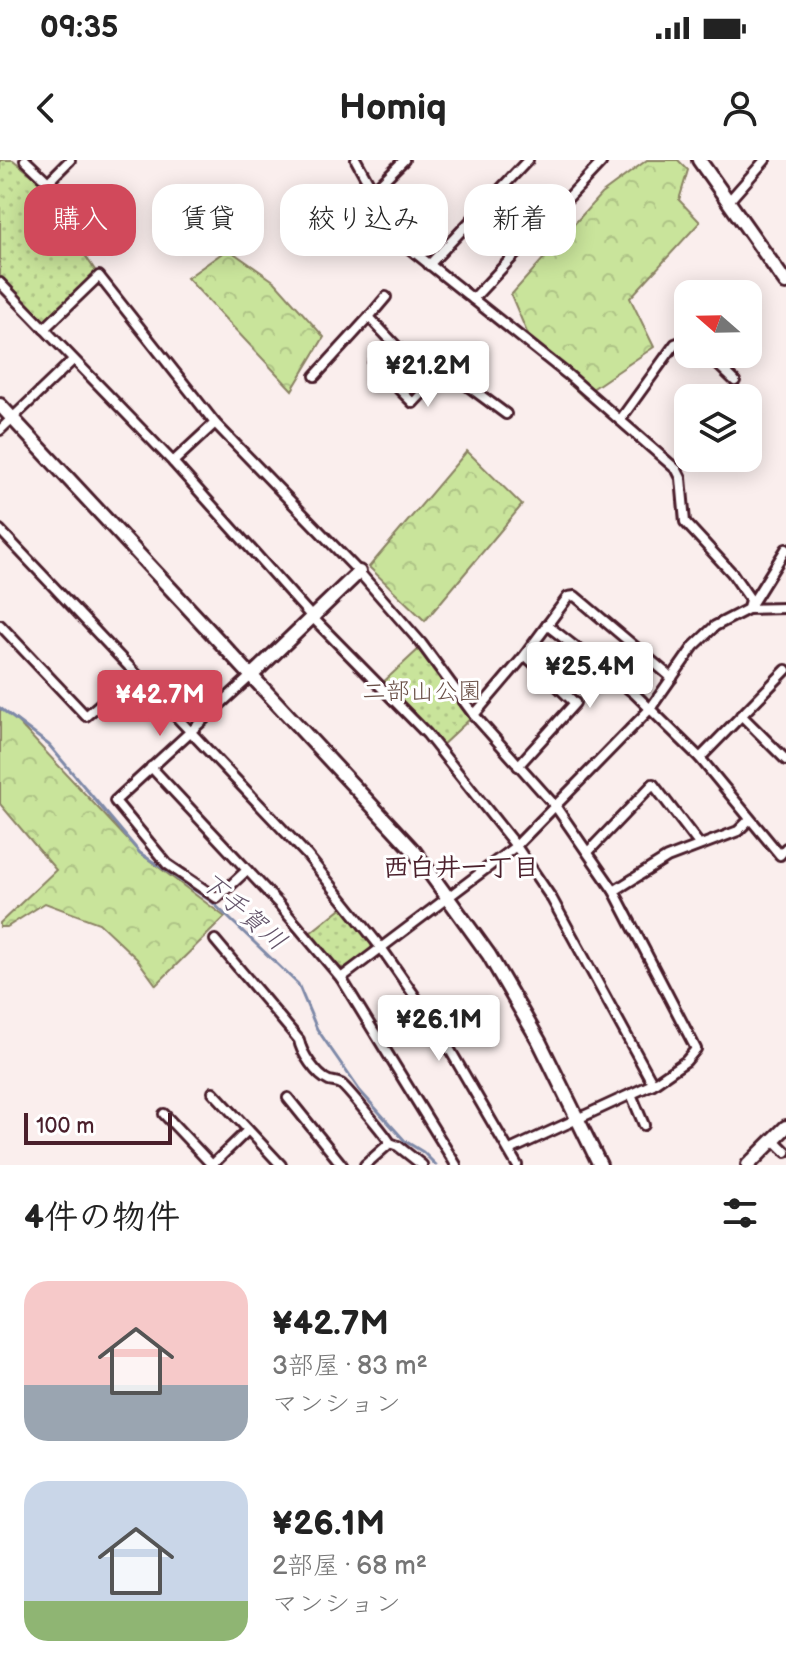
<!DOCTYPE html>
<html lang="ja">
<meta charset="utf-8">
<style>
:root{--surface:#fff;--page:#f6f6f6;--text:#222;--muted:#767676;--accent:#d1495b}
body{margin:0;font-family:"Balsamiq Sans","Klee One",sans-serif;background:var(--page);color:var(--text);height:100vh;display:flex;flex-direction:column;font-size:30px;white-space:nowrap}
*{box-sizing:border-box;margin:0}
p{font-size:26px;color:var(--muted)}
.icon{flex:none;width:44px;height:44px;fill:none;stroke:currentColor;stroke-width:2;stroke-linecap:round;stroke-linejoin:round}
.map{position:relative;height:1005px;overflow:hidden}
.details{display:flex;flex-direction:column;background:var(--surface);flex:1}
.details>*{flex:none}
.banner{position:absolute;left:24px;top:24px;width:738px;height:72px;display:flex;gap:16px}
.needle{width:52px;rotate:290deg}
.tools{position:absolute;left:674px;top:120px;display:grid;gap:16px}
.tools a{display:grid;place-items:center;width:88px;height:88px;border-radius:16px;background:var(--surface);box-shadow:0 4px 20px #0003;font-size:40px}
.scale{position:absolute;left:24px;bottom:20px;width:148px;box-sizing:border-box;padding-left:8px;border:4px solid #4a1f2b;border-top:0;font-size:22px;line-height:28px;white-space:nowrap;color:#4a1f2b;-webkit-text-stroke:6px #fff;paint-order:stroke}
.price{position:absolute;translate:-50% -68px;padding:0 18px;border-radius:8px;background:#fff;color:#222;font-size:26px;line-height:52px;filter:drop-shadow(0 2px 4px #0008)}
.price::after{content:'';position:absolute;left:50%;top:48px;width:24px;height:18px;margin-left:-12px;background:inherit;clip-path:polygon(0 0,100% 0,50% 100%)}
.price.current{background:var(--accent);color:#fff}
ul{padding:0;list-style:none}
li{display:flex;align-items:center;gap:24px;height:200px;padding:0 24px}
li span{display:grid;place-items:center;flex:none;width:224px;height:160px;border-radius:24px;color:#555}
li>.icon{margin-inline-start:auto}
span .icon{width:96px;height:96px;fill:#fffc;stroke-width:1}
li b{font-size:34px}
h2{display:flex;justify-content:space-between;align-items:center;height:96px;padding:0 24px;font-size:34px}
.tag{padding:0 28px;border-radius:24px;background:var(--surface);box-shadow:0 4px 20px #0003;font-size:28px;line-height:72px}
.tag.current{background:var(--accent);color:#fff}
.status{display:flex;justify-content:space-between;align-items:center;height:56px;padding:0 40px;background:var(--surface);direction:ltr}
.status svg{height:22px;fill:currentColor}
header{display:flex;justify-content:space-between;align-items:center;height:104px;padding:0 24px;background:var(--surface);font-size:36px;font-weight:700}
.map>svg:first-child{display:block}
.forest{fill:url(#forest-crowns);stroke:#8a8263;stroke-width:2}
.park{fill:url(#park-dots);stroke:#8a8263;stroke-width:2}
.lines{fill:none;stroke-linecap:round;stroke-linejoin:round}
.stream{stroke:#7e89a8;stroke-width:3}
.street-casing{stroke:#4a1f2b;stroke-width:14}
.secondary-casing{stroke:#4a1f2b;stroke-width:18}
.street{stroke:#fff;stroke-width:8}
.secondary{stroke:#fff;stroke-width:12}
.labels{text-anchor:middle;stroke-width:6;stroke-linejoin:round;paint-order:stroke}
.park-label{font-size:24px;fill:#6a5047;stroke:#fff}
.neighbourhood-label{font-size:26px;font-weight:bold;fill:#4a1f2b;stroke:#fff}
.water-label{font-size:26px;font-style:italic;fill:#64546a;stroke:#fff}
</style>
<div class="status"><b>09:35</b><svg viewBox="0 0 49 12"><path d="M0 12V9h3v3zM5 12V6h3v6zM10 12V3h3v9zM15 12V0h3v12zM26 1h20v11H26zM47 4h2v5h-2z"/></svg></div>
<header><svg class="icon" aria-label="back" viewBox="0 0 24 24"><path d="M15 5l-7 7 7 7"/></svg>Homiq<svg class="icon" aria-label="person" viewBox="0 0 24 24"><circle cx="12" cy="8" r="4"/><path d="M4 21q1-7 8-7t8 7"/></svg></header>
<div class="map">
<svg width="786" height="1005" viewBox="0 0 786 1005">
<defs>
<pattern id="forest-crowns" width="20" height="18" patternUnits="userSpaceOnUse" patternTransform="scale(2)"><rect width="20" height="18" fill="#c9e49b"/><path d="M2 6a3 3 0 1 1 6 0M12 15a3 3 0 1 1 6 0" fill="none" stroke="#aec386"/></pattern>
<pattern id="park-dots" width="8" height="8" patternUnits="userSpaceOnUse" patternTransform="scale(2)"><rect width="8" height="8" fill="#c9e49b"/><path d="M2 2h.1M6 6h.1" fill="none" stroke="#aec386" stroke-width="1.8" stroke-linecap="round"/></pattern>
</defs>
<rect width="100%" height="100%" fill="#faeeed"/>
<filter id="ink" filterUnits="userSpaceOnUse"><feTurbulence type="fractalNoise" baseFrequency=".0125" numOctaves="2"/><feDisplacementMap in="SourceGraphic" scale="16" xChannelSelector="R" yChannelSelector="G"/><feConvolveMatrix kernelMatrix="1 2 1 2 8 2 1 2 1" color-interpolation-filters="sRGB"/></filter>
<g filter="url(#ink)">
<g class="forest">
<path d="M647,0H678L688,10L679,40L700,62L630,138L654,187L582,236L542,198L528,175L511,135L601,34Z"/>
<path d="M228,89L275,122L324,177L292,230L187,118Z"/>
<path d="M467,291L522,345L425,461L369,407Z"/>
<path d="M0,548L16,560L140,693L225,757L156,825L137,799L99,763L45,743L7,767H0V763L56,710L0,644Z"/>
</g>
<g class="park">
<path d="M0,0H13L43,24L59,57L99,116L44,162L0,116Z"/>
<path d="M420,488L444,516L471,558L439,588L380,525Z"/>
<path d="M345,745L372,781L371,789L344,808L337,807L310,773Z"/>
</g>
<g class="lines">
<path class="stream" d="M0,548L49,585L140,693L212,742L298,824L317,869L360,931L405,981L423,992L436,1005"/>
<defs>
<g id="street">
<path d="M25,0L48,22L70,0"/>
<path d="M356,0L399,78L409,88L567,214L677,310L681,318L685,362L732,413L750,439L748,449"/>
<path d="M374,30L404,0"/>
<path d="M729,41L765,0"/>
<path d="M429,105L528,0"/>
<path d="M0,123L173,302L311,456L427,574L516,686L552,739L653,924"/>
<path d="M473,139L601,3L602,0"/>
<path d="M369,157L386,137"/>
<path d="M44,169L99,116L215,263L359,412L421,483L474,555L556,647L614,731L696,889L686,901L653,924L510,990"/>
<path d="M707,194L735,221"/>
<path d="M373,203L413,243L445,209L506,254"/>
<path d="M315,216L369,157L431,223"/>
<path d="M620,260L675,184L688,179"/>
<path d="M0,270L73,200"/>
<path d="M173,302L215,263"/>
<path d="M0,370L307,695L382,789L439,871L517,1005"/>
<path d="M751,445L786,389"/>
<path d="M0,465L86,556L135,514"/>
<path d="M547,465L634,533L700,598L780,695L786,688"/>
<path d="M474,555L525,495L568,437L575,436L672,518"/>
<path d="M741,555L786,600"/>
<path d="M700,598L786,510"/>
<path d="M518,606L575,543L525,495"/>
<path d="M151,607L278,743L341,818L456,1005"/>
<path d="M588,692L653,624L699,684"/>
<path d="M247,710L217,738L167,704L115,641L252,515"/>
<path d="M614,731L667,698L738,671L749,660"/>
<path d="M215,780L299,880C301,893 317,916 329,921C333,922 337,922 341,924C346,927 388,978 390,983L398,986L422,1005"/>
<path d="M341,818L516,686L650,549L694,486L715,466L748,449L786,448"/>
<path d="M213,932L281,1005"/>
<path d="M631,934L644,965"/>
<path d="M288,938L342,1005"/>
<path d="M164,954L212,1005"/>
<path d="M774,980L786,992"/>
<path d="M212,1005L248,970"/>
<path d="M365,1005L390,983"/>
</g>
<g id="secondary">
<path d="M699,0L786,123"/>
<path d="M0,245L414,691L489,795L539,881L600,1005"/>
<path d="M252,515L359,412"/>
<path d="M748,1005L786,967"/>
</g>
</defs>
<use href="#street" class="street-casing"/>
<use href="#secondary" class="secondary-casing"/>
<use href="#street" class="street"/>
<use href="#secondary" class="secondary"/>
</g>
</g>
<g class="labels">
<g class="park-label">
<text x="422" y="539">二部山公園</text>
</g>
<g class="neighbourhood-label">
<text x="461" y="716">西白井一丁目</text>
</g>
<g class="water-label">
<text transform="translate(244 751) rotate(41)" y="9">下手賀川</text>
</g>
</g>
</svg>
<div class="tools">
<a><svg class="needle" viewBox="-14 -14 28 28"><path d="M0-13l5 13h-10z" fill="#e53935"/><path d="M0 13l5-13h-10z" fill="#767676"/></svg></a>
<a><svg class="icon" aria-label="layers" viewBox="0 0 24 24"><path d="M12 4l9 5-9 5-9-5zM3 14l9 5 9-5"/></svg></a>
</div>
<div class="scale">100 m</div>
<b class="price" style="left:428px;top:249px">¥21.2M</b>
<b class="price" style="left:590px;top:550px">¥25.4M</b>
<b class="price current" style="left:160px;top:578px">¥42.7M</b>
<b class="price" style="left:439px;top:903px">¥26.1M</b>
<div class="banner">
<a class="tag current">購入</a>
<a class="tag">賃貸</a>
<a class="tag">絞り込み</a>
<a class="tag">新着</a>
</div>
</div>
<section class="details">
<h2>4件の物件<svg class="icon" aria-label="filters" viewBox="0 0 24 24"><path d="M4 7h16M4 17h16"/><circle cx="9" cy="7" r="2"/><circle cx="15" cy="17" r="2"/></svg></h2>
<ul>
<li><span style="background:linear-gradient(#f6c9c9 65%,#9aa5b1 0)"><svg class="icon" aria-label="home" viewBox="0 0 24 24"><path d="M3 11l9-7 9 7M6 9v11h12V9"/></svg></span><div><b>¥42.7M</b><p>3部屋 · 83 m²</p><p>マンション</p></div></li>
<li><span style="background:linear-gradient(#c9d6e8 75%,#8fb573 0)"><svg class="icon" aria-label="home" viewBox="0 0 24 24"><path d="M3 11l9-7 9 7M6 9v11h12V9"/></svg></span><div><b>¥26.1M</b><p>2部屋 · 68 m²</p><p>マンション</p></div></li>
</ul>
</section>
